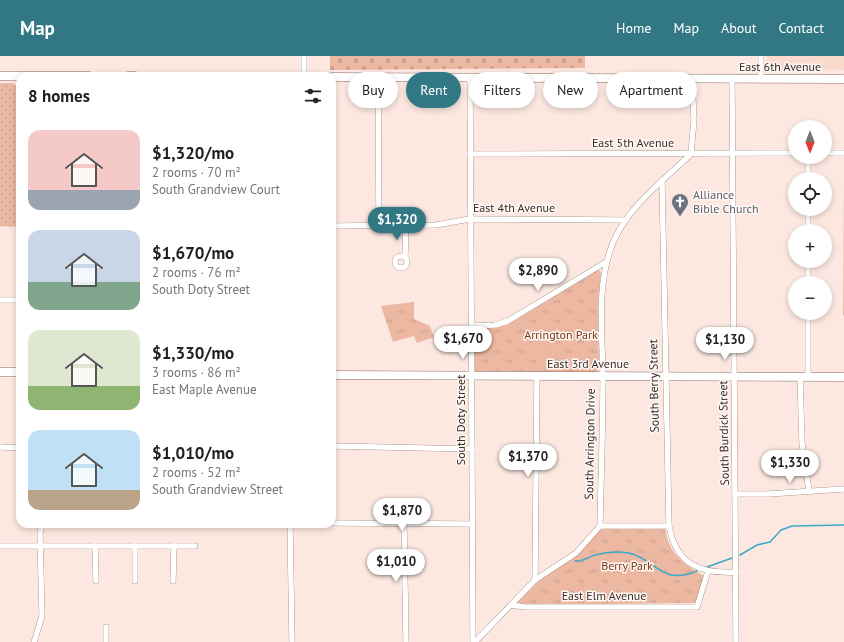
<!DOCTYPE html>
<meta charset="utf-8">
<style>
:root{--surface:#fff;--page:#f6f6f6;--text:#222;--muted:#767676;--accent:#317784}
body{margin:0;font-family:"PT Sans",sans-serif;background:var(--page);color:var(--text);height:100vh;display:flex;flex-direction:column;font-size:15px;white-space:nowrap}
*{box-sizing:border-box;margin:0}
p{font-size:13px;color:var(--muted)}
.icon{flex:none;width:22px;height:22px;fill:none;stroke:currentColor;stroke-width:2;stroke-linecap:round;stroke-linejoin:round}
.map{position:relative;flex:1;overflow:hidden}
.panel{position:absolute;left:16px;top:16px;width:320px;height:456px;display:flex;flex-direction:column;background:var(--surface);border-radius:12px;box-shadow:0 2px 6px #0003}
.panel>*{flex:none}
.top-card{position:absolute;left:348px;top:16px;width:380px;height:36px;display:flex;gap:8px}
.needle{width:26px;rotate:180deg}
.controls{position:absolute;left:788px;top:64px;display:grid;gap:8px}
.controls a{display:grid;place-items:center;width:44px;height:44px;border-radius:50%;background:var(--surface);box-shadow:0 2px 6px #0003;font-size:20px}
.price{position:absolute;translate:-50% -34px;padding:0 9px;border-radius:14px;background:#fff;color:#222;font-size:13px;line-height:26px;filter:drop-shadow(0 1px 2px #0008)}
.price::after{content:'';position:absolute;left:50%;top:24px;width:12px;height:9px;margin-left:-6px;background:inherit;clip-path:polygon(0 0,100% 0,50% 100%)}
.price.active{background:var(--accent);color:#fff}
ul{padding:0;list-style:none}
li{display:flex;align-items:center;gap:12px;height:100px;padding:0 12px}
li span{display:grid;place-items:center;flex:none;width:112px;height:80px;border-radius:12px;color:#555}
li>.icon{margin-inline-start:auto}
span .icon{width:48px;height:48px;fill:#fffc;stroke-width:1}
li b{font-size:17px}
h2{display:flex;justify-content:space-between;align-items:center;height:48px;padding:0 12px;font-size:17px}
.chip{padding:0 14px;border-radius:18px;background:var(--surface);box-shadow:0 2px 6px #0003;font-size:14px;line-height:36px}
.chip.active{background:var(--accent);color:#fff}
header{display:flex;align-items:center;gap:24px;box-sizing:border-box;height:56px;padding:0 20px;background:var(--accent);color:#fff}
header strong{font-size:19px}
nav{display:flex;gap:22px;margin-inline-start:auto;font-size:14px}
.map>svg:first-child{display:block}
.built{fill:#fadacc}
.grass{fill:url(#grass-dots)}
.cemetery{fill:url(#cemetery-stones)}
.park{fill:url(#park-tufts)}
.pitch{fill:#edb8a2}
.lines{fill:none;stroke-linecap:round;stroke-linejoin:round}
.stream{stroke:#3da8c9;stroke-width:1.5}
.street-casing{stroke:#896d61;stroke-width:6}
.secondary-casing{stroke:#896d61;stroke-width:9}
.primary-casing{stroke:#896d61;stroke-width:9}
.street{stroke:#fff;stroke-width:5.5}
.secondary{stroke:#fff;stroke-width:8}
.primary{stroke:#fff;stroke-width:8}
.labels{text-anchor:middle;stroke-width:3;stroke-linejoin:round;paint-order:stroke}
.street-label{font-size:12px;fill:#3a2e29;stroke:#fff8f5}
.worship-label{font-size:12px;fill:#5b616d;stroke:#fff8f5;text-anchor:start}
.park-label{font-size:12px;fill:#79330d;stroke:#fff8f5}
</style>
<header>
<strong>Map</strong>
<nav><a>Home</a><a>Map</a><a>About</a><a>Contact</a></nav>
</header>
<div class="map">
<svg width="844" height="586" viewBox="0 0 844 586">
<defs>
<pattern id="grass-dots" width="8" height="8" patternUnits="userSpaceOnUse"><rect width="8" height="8" fill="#edb8a2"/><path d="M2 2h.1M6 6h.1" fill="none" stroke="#cc9e8c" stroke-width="1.8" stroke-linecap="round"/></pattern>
<pattern id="cemetery-stones" width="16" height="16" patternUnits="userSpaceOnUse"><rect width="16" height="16" fill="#edb8a2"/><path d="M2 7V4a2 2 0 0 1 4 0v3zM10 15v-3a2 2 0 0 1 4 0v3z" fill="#cc9e8c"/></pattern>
<pattern id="park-tufts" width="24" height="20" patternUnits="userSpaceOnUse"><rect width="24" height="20" fill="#edb8a2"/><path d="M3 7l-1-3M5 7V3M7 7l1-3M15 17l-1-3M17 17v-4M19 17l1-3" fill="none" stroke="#cc9e8c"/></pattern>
</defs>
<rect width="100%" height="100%" fill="#fce8e0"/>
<path class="built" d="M767,0H844V14L767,13Z"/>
<g class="grass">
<path d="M0,27H12L16,30H20V171L0,170Z"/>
<path d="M844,126V259H843Z"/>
</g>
<path class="cemetery" d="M330,0H585V12L330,14Z"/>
<g class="park">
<path d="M598,213L601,217L598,248L599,314L595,316H475L474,277L478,272H495L509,268Z"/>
<path d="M414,246V263L430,270L434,281L417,287L414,280L393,286L381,250Z"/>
<path d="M601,473H665C669,498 684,508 704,520L696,547L524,549L513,547L536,526L578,498Z"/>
</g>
<path class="pitch" d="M533,280H547L548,304H533Z"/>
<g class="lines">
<g class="stream">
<path d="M740,499L757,489L770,486L781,474L792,470L844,469"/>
<path d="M575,505C582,506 589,501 595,499C606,496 618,495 629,497C658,504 660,530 697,515"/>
<path d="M707,511L732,502"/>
</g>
<defs>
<g id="street">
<path d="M304,0V20"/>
<path d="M378,21L379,170"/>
<path d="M470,22L473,586"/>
<path d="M732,23L736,586"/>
<path d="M761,23V0"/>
<path d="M825,97H844"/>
<path d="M470,98L795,97"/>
<path d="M808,123V101"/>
<path d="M662,125L669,470C676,508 699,518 736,516"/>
<path d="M332,170L436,169L470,163L626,164"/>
<path d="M808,175V153"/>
<circle cx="401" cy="206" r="6"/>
<path d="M405,201L406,169"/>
<path d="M808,227V205"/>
<path d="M0,244H20"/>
<path d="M471,270L495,269L508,265L606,206"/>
<path d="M808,320V257"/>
<path d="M800,321L802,387L809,435"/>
<path d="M332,390L472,393"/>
<path d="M0,391L20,392"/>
<path d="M736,438H768L844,433"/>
<path d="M332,467L472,468"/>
<path d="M290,468L292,586"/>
<path d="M404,468L406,586"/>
<path d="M600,470H669"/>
<path d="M0,490H195"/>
<path d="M95,490L96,525"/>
<path d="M535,524L537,319"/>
<path d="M135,525V490"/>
<path d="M173,525L174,490"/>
<path d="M511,549L525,551H697L708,515"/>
<path d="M106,571V586"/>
<path d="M34,586L42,560L40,478L42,468"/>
<path d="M475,586L535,524L576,497L600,470C601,420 603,369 603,319C602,273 596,227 614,184C630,149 664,124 691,98L694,64L692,23"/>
</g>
<g id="secondary">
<path d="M0,316H20"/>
<path d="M332,319L844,321"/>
</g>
<g id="primary">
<path d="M0,20H89"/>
<path d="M128,20H135"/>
<path d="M332,21L844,23"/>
</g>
</defs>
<use href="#street" class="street-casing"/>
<use href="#secondary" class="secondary-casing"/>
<use href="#primary" class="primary-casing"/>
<use href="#street" class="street"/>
<use href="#secondary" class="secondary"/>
<use href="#primary" class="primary"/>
</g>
<defs>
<symbol id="church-pin" viewBox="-11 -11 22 30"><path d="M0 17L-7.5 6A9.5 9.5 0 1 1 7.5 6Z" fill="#6b7280" stroke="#fff8f5"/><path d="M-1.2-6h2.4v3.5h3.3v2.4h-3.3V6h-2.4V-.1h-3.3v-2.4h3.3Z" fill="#fff"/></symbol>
</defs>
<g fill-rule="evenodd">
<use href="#church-pin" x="670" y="136" width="20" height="27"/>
</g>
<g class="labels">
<g class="street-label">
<text x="780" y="15">East 6th Avenue</text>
<text x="633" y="91">East 5th Avenue</text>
<text x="514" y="156">East 4th Avenue</text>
<text x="588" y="312">East 3rd Avenue</text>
<text transform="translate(654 330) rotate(-91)" y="4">South Berry Street</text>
<text transform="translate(461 364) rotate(-90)" y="4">South Doty Street</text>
<text transform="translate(724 377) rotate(-91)" y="4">South Burdick Street</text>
<text transform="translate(590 388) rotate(-89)" y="4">South Arrington Drive</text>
<text x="604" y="544">East Elm Avenue</text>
</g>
<g class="worship-label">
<text x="693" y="143">Alliance<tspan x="693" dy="14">Bible Church</tspan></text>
</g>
<g class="park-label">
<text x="561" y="283">Arrington Park</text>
<text x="627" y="514">Berry Park</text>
</g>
</g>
</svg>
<div class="controls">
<a><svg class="needle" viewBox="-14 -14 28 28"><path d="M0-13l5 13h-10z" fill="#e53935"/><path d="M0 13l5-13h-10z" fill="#767676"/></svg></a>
<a><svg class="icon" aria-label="locate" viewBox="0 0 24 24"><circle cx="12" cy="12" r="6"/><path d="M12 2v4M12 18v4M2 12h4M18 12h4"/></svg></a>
<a>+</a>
<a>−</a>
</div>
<b class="price active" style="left:397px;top:185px">$1,320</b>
<b class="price" style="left:538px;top:236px">$2,890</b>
<b class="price" style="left:463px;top:304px">$1,670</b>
<b class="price" style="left:725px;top:305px">$1,130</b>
<b class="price" style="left:528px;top:422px">$1,370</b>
<b class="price" style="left:790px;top:428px">$1,330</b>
<b class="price" style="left:402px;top:476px">$1,870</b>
<b class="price" style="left:396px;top:527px">$1,010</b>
<div class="top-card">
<a class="chip">Buy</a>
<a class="chip active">Rent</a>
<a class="chip">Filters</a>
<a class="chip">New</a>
<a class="chip">Apartment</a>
</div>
<section class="panel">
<h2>8 homes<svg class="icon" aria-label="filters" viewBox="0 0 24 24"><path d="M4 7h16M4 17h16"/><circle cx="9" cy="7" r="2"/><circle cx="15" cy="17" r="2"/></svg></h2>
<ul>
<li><span style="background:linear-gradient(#f6c9c9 75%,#9aa5b1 0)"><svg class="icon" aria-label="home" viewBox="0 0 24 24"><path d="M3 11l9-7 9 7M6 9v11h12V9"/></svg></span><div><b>$1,320/mo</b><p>2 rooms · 70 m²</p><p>South Grandview Court</p></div></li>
<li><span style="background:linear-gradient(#c9d6e8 65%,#7fa58c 0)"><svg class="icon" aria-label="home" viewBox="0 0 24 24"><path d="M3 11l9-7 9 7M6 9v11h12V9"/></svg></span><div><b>$1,670/mo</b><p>2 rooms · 76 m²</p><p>South Doty Street</p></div></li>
<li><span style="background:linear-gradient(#dfe7d0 70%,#8fb573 0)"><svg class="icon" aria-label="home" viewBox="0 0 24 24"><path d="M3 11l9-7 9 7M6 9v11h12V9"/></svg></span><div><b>$1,330/mo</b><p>3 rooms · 86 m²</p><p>East Maple Avenue</p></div></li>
<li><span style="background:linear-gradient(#bfe0f5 75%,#b9a48a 0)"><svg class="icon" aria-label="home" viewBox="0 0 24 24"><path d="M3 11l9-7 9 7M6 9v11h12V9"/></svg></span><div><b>$1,010/mo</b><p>2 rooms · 52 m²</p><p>South Grandview Street</p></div></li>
</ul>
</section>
</div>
